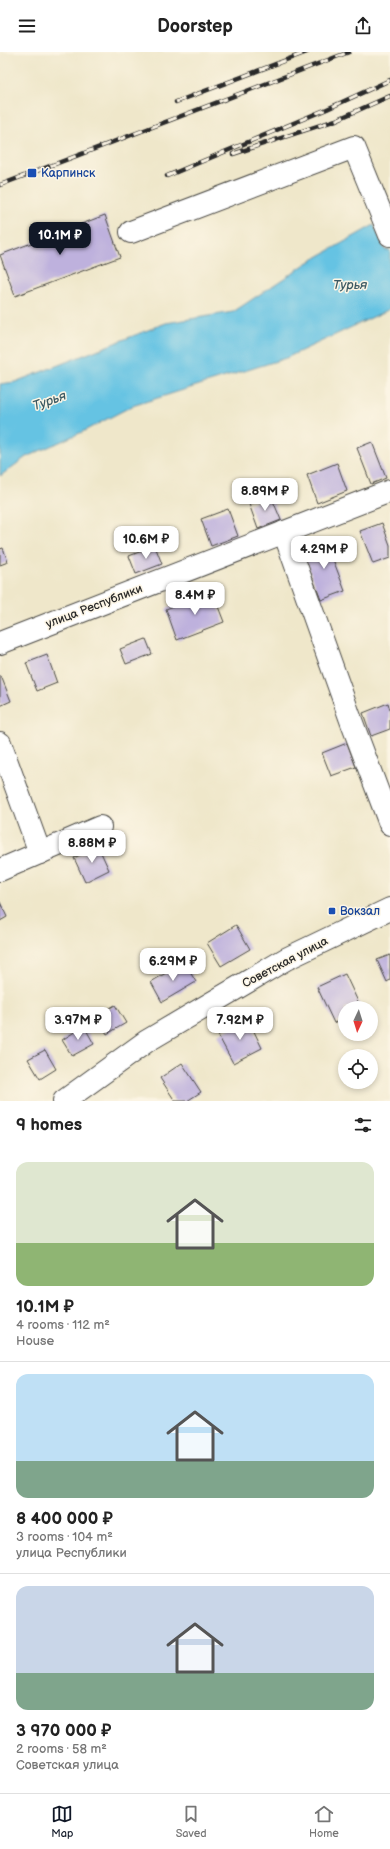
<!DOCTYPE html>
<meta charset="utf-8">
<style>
:root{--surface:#fff;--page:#f6f6f6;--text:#222;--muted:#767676;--line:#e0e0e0;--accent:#111827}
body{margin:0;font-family:"Balsamiq Sans",sans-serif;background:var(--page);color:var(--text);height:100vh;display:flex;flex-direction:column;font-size:15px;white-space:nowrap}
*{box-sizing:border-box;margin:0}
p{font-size:13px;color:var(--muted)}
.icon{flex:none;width:22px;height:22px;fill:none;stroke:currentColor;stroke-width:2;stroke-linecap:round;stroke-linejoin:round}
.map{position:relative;height:1049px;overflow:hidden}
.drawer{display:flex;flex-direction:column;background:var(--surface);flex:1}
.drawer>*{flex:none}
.needle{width:26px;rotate:184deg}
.tools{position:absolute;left:338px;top:949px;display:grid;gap:8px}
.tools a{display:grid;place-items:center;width:40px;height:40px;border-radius:50%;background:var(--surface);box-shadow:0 2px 6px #0003;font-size:20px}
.price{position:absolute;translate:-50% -34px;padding:0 9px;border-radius:8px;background:#fff;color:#222;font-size:13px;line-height:26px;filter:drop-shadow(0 1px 2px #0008)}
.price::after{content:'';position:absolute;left:50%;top:24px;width:12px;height:9px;margin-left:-6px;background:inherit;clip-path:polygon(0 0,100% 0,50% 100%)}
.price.on{background:var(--accent);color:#fff}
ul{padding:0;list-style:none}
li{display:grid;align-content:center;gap:8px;height:212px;padding:0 16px}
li+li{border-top:1px solid var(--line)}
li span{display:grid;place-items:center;height:124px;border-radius:12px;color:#555}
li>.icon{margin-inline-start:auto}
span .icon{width:72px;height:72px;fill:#fffc;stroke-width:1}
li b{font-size:17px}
h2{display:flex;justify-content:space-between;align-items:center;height:48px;padding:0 16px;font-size:17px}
header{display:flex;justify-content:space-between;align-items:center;height:52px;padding:0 16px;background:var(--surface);font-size:18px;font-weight:700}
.menu{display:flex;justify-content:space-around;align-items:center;height:56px;border-top:1px solid var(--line);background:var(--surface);font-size:11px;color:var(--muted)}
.menu a{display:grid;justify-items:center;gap:2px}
.menu .on{color:var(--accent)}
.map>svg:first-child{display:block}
.water{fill:#65c3e3;stroke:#487787}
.building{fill:#beb1dd}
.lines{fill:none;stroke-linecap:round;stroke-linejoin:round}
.minor-casing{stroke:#484743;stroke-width:24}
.minor{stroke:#fff;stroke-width:22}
.rail-casing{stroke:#2b2b2b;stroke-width:4.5}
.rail{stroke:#fcf5e5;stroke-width:3;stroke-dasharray:9;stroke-linecap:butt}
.transit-dot{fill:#1a4fb4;stroke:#fcf5e5;stroke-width:1.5}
.labels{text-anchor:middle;stroke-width:3;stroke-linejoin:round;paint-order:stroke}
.transit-label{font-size:12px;fill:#164399;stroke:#fcf5e5;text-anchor:start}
.street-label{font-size:12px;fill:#2b2b2b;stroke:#fcf5e5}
.water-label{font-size:13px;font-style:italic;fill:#3c5962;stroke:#fcf5e5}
</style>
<header><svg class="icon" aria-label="menu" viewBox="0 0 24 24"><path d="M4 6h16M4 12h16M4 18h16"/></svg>Doorstep<svg class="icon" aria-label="share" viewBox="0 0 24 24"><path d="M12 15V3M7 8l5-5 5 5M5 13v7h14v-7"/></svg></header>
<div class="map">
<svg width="390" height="1049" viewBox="0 0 390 1049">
<rect width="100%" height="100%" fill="#fcf5e5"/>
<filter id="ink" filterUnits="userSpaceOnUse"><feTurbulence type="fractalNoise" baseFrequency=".025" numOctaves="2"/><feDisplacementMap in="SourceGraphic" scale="8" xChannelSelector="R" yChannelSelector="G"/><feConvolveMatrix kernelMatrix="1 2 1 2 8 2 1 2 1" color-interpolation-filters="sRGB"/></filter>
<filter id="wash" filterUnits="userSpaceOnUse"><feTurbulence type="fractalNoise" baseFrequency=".012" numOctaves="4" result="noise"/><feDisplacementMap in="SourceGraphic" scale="16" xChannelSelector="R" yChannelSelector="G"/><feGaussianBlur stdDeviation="0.9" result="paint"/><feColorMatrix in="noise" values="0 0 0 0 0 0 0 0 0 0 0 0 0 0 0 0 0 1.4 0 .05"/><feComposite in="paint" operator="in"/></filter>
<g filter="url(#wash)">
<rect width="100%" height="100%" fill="#efe7ca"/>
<path class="water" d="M374,173L385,198H390V257L286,306L132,354L82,380L26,405L0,424V332L15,330L166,271L233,260L307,211Z"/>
<g id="blocks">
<g class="building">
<path d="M105,163L120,205L15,244L0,203Z"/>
<path d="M372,390L386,426L371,432L357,396Z"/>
<path d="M337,411L347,439L317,451L307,423Z"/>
<path d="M271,444L281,468L258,477L249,452Z"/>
<path d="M228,457L238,484L211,494L201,467Z"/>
<path d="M382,471L390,493V506L373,512L360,479Z"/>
<path d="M326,489L345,539L321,548L302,498Z"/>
<path d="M155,494L162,512L136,522L129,504Z"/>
<path d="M3,496L8,510L0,513V497Z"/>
<path d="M212,539L224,570L177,588L166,557Z"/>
<path d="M146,587L152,602L126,612L120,597Z"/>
<path d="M47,603L57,631L37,639L26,611Z"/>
<path d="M0,624H1L11,649L0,654Z"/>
<path d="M388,651L390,658V677L371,684L363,661Z"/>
<path d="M347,691L356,715L331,724L322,701Z"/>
<path d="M98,794L109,818L85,830L74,806Z"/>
<path d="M0,850L7,865L0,869Z"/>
<path d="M236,873L250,897L221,914L207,891Z"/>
<path d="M390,903V928L387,930L377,908Z"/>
<path d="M184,910L196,930L162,950L151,930Z"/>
<path d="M345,922L361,956H345V966L334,971L317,935Z"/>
<path d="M115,953L126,971L107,982L96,964Z"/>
<path d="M248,967L262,996L233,1011L218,983Z"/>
<path d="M84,974L94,992L72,1004L62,988Z"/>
<path d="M45,998L56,1017L40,1027L28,1007Z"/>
<path d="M182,1011L201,1040L187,1049H175L160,1026Z"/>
</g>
</g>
</g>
<g filter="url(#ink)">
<use href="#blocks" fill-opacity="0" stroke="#484743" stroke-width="1"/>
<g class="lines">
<defs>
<g id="minor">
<path d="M131,180L354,95L390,183"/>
<path d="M284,480L352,671L390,772"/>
<path d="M0,591L390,439"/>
<path d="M0,691L40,801"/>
<path d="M0,818L100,775"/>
<path d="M64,1049L147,989L286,907L390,857"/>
</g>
</defs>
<use href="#minor" class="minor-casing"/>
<use href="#minor" class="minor"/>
<defs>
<g id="rail">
<path d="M176,50L307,0"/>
<path d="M233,102L336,68L390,44"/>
<path d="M167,124L327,57L390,28"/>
<path d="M0,133L349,0"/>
</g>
</defs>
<use href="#rail" class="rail-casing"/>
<use href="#rail" class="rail"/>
</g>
</g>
<g class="transit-dot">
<rect x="27" y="116" width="10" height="10" rx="2"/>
<rect x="328" y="855" width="8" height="8" rx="2"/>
</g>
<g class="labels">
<g class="transit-label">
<text x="41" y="125">Карпинск</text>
<text x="340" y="863">Вокзал</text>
</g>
<g class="street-label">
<text transform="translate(94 554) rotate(-21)" y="4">улица Республики</text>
<text transform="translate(285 910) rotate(-28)" y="4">Советская улица</text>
</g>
<g class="water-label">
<text x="350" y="237">Турья</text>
<text transform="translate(49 348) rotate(-20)" y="5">Турья</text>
</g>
</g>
</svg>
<div class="tools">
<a><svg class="needle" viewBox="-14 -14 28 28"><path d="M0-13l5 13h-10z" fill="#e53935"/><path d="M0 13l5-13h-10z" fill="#767676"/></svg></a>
<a><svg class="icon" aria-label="locate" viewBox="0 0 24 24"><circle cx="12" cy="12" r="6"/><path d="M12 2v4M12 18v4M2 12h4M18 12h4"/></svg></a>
</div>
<b class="price on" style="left:60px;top:204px">10.1M ₽</b>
<b class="price" style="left:265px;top:460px">8.89M ₽</b>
<b class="price" style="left:146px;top:508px">10.6M ₽</b>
<b class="price" style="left:324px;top:518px">4.29M ₽</b>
<b class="price" style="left:195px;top:564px">8.4M ₽</b>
<b class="price" style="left:92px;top:812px">8.88M ₽</b>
<b class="price" style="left:173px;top:930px">6.29M ₽</b>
<b class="price" style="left:78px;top:989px">3.97M ₽</b>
<b class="price" style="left:240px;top:989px">7.92M ₽</b>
</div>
<section class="drawer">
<h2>9 homes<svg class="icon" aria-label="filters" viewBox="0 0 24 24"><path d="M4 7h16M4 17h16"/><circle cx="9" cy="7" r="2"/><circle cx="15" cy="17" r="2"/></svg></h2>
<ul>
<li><span style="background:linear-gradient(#dfe7d0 65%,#8fb573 0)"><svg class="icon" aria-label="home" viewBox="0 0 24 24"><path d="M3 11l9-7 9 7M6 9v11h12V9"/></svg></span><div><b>10.1M ₽</b><p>4 rooms · 112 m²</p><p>House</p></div></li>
<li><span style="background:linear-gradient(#bfe0f5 70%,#7fa58c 0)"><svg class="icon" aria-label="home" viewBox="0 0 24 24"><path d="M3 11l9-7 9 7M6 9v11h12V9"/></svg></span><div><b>8 400 000 ₽</b><p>3 rooms · 104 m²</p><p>улица Республики</p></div></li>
<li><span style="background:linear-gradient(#c9d6e8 70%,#7fa58c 0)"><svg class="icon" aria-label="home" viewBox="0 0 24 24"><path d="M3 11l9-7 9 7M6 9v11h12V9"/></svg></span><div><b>3 970 000 ₽</b><p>2 rooms · 58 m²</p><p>Советская улица</p></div></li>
</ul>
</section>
<nav class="menu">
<a class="on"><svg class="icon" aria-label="map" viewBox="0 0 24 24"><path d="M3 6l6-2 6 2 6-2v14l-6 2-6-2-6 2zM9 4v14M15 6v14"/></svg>Map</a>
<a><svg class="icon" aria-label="saved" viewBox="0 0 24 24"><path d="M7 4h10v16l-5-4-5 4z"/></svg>Saved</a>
<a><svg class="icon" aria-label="home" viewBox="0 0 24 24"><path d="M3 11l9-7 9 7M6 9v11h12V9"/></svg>Home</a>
</nav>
